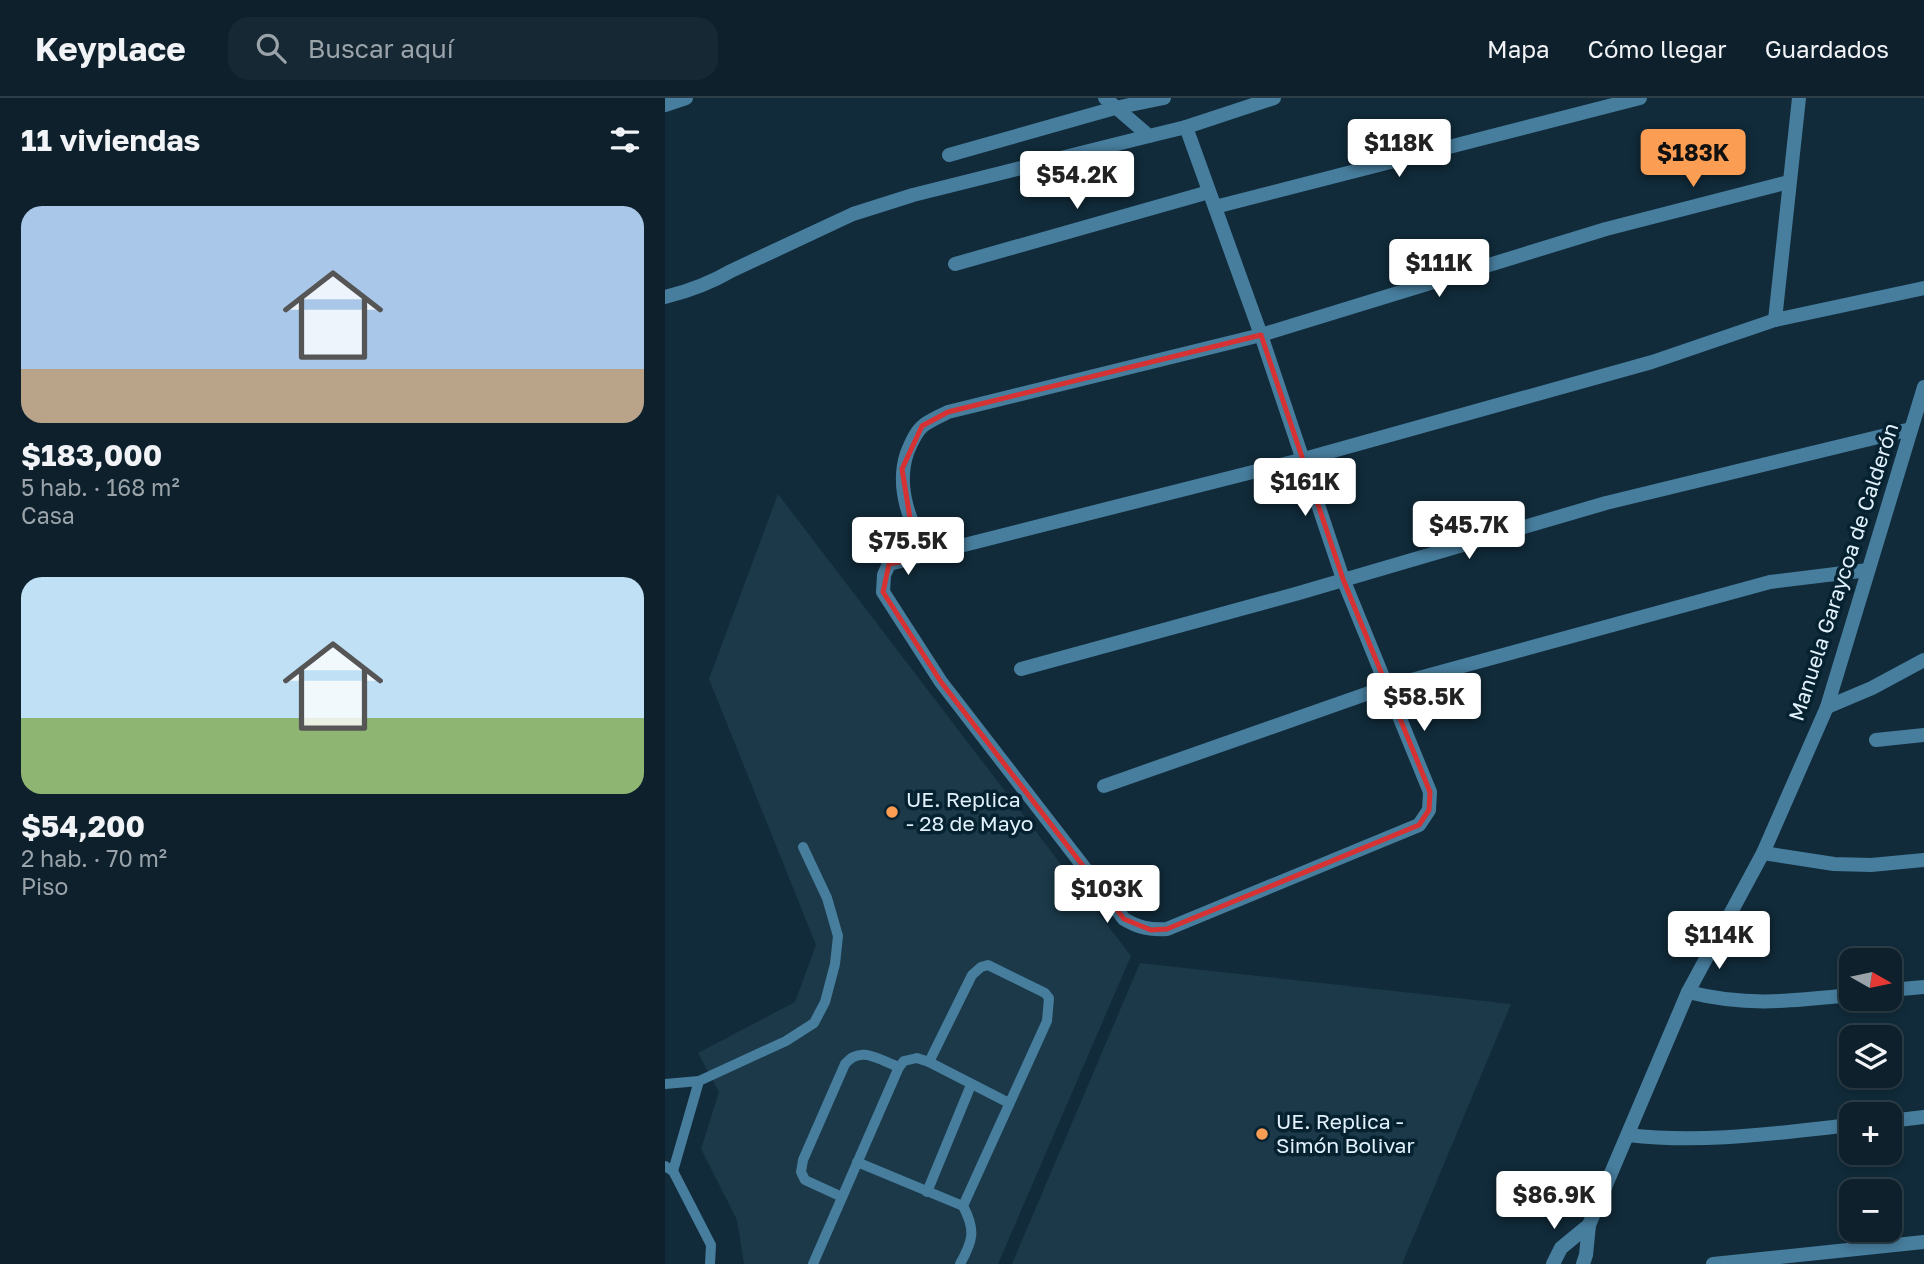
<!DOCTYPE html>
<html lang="es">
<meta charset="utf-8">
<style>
:root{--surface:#0d202c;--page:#162834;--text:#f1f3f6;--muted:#9aa3a9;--line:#2d3e48;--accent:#fc9d54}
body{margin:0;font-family:"Golos Text",sans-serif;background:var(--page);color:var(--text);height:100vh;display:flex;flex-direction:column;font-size:26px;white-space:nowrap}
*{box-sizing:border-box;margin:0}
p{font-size:23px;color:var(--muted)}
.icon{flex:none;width:38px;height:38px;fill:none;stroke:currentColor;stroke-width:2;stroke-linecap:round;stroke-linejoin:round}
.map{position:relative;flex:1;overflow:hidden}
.side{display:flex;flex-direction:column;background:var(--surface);width:665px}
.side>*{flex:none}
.needle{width:46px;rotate:99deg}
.fabs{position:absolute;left:1174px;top:850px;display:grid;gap:14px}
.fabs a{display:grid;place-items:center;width:63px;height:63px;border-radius:14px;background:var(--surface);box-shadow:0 4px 10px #0003,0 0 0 2px var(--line);font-size:35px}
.price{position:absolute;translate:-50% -60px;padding:0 16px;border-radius:7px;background:#fff;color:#222;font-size:23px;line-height:46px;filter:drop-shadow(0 2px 4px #0008)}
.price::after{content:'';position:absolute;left:50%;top:42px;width:21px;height:16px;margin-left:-10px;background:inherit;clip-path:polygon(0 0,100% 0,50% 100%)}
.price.active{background:var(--accent);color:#111}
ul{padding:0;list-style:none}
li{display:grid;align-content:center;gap:14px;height:371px;padding:0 21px}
li span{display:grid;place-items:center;height:217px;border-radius:21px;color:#555}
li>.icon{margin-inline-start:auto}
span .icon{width:126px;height:126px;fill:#fffc;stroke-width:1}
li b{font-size:30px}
h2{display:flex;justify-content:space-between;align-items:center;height:84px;padding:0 21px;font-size:30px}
header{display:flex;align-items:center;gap:42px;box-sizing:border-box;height:98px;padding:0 35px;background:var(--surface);border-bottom:2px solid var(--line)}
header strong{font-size:33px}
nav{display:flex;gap:38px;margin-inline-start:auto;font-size:24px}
.search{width:490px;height:63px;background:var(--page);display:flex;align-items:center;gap:18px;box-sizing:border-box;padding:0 24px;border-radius:21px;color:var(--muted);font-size:26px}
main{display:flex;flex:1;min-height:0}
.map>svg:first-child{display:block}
.built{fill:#1b3949}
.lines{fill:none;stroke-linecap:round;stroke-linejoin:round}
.service{stroke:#477d9d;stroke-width:10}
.minor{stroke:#477d9d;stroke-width:14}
.tertiary{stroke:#477d9d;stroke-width:14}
.marked{fill:none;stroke:#d73233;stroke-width:5;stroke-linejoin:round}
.poi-dot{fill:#fc9d54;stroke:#062130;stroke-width:2.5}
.labels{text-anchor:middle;stroke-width:7;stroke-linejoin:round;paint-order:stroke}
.street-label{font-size:21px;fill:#e2f2fc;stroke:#062130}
.poi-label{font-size:21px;fill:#e2f2fc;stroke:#062130;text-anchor:start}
</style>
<header>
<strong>Keyplace</strong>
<div class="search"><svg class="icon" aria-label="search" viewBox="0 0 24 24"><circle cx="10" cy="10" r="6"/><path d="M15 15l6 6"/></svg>Buscar aquí</div>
<nav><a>Mapa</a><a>Cómo llegar</a><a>Guardados</a></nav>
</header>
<main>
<section class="side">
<h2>11 viviendas<svg class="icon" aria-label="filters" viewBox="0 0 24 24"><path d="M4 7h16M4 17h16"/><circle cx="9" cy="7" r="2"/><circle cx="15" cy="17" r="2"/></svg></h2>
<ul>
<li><span style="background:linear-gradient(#a9c7e8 75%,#b9a48a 0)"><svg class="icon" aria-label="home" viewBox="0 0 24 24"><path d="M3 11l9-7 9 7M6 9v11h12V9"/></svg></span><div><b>$183,000</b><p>5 hab. · 168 m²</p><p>Casa</p></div></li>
<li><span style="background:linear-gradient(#bfe0f5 65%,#8fb573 0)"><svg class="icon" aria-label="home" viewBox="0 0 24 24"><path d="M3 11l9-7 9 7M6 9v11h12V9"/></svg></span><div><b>$54,200</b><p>2 hab. · 70 m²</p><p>Piso</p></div></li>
</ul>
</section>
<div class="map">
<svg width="1259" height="1166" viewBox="0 0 1259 1166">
<rect width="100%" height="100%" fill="#112b3a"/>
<g class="built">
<path d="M113,396L466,858L333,1166H79L72,1122L36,1051L54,994L33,955L130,904L151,847L44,581Z"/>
<path d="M475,865L846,906L737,1166H347Z"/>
</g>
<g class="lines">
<g class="service">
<path d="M264,964L344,1005"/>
<path d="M34,983L121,943L149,925L160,904L170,866L173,838L162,800L138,749"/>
<path d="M0,986L34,983L8,1073"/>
<path d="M0,1068L8,1073L46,1147L45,1166"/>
<path d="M262,1094L306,987"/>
<path d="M177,1099L140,1082L136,1074L138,1062L180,966C196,947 214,962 234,969"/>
<path d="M148,1166L234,969L239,963L252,960L264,964L307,877L316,869L323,867L380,895L384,900L382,923L298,1108L192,1064"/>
<path d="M295,1166C308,1143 311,1132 298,1108"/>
</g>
<g class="minor">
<path d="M440,0L484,38L521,29L596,237L678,481L765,694L764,712L754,727L502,831C485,832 474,830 459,821L276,584L218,494L219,477L224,466L639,361L987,264L1110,222L1259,190"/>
<path d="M0,7L21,0"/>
<path d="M521,29L609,0"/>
<path d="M284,57L450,10L499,0"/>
<path d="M550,109L975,0"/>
<path d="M290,166L544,94"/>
<path d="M0,199C24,193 44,186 66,173L188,116L248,97L484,38"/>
<path d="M1110,222L1134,0"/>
<path d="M262,458C246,425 230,391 242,355C246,345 251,333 259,327C266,322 275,318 283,314L596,237L941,131L1124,84"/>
<path d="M356,571L634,495L941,405L1246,331"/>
<path d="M1162,609L1207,590L1259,562"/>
<path d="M1211,642L1259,637"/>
<path d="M439,688L721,589L1105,484L1203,472"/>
<path d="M1098,755L1169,766L1206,767L1259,762"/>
<path d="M1225,892L1259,889"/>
<path d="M1023,894C1082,909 1127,903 1186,897"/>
<path d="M1225,1023L1259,1019"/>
<path d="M963,1037C1038,1046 1112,1035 1186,1027"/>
<path d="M1048,1166L1259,1144"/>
</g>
<g class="tertiary">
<path d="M888,1166L896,1150L924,1127"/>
<path d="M918,1166L921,1157L924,1127L1023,894L1098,755L1162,609L1259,289"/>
</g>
</g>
<path class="marked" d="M596,237L678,481L765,694L764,712L754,727L502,831L486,832L459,821L276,584L218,494L224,466L262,458L246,426L237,371L257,328L283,314Z"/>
<g class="poi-dot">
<circle cx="227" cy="714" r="7"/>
<circle cx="597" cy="1036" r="7"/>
</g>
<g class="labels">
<g class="street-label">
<text transform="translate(1179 474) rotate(-72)" y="7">Manuela Garaycoa de Calderón</text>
</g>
<g class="poi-label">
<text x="241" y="709">UE. Replica<tspan x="241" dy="24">- 28 de Mayo</tspan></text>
<text x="611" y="1031">UE. Replica -<tspan x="611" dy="24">Simón Bolivar</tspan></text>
</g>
</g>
</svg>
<div class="fabs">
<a><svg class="needle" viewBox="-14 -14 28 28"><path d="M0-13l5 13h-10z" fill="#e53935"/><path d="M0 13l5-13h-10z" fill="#9aa3a9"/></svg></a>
<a><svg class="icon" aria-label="layers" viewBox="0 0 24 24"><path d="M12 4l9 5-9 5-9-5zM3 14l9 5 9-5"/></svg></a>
<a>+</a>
<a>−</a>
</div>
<b class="price" style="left:734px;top:81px">$118K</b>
<b class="price active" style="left:1028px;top:91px">$183K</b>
<b class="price" style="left:412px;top:113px">$54.2K</b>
<b class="price" style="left:774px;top:201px">$111K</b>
<b class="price" style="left:640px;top:420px">$161K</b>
<b class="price" style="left:804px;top:463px">$45.7K</b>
<b class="price" style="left:243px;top:479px">$75.5K</b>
<b class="price" style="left:759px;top:635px">$58.5K</b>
<b class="price" style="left:442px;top:827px">$103K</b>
<b class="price" style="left:1054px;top:873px">$114K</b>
<b class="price" style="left:889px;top:1133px">$86.9K</b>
</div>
</main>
